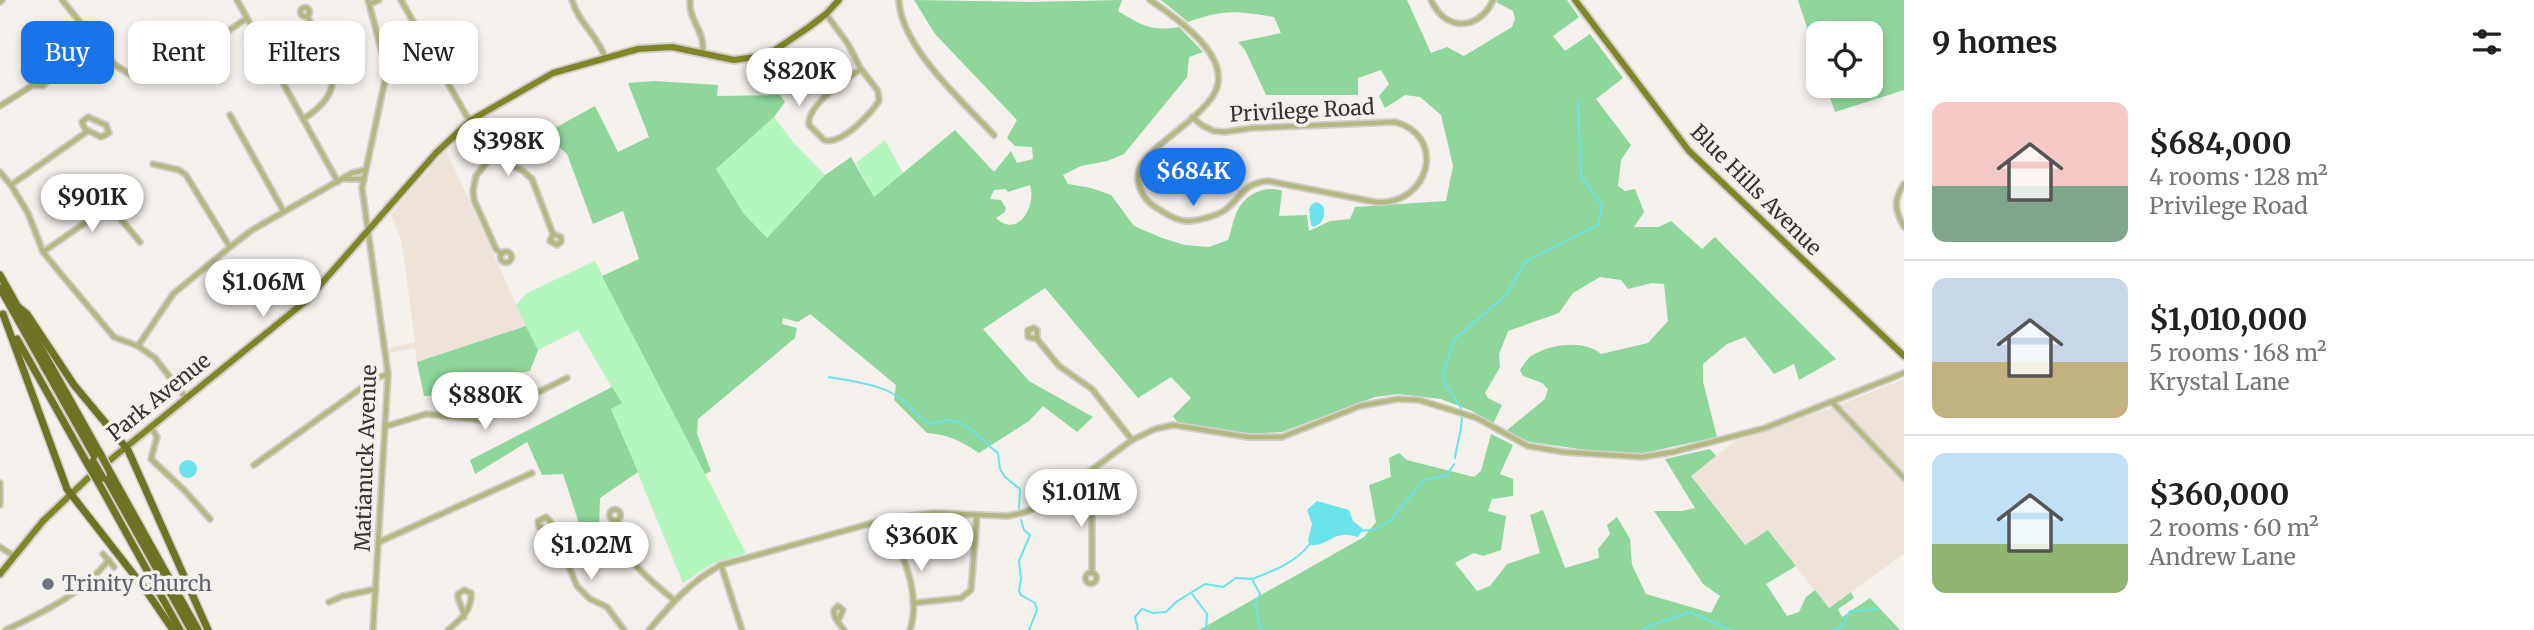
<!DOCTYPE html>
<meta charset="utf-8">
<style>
:root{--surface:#fff;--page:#f2f2f2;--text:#202124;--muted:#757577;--line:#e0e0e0;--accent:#1a73e8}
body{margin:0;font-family:Merriweather,serif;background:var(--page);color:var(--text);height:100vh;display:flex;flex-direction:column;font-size:26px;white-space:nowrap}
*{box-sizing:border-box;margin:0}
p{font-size:23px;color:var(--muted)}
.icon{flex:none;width:38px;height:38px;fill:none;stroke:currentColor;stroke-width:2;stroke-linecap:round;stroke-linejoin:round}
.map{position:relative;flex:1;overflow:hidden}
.details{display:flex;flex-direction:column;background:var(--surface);width:630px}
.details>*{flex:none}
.top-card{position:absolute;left:21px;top:21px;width:665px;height:63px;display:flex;gap:14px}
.controls{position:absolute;left:1806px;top:21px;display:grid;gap:14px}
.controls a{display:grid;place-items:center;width:77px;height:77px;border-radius:14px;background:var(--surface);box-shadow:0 4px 10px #0003;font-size:35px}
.price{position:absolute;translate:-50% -60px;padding:0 16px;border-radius:24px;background:#fff;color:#222;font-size:23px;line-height:46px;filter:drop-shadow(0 2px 4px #0008)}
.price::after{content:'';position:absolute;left:50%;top:42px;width:21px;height:16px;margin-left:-10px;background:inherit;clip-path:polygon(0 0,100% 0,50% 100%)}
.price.current{background:var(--accent);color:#fff}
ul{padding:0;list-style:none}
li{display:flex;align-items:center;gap:21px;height:175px;padding:0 28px}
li+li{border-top:2px solid var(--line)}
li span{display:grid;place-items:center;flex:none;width:196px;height:140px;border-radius:14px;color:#555}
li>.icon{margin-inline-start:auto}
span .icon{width:84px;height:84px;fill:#fffc;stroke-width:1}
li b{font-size:30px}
h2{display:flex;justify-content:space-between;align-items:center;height:84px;padding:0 28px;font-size:30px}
.chip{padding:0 24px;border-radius:14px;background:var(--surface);box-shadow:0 4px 10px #0003;font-size:24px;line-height:63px}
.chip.current{background:var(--accent);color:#fff}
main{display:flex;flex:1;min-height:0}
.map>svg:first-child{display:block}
.built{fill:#ede3d9}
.green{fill:#b4f7be}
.forest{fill:#8fd69b;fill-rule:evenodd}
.water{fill:#6ae4ea}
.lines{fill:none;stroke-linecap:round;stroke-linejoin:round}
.stream{stroke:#6ae4ea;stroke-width:2}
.minor-casing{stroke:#d2cecb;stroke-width:8}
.major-casing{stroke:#d2cecb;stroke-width:10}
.highway-casing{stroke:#d2cecb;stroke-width:10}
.minor{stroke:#b3b980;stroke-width:4.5}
.major{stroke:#808628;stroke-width:6}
.highway{stroke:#6e7223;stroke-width:7}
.highway-bridge-casing{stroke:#d2cecb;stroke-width:10;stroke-linecap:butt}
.highway-bridge{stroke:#6e7223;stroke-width:7}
.worship-dot{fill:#6b7280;stroke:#f4f0ec;stroke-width:2.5}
.labels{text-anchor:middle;stroke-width:7;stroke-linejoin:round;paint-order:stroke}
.street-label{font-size:21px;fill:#353332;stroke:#f4f0ec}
.worship-label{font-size:21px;fill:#5b616d;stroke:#f4f0ec;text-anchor:start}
</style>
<main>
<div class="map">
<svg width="1904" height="630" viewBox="0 0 1904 630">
<rect width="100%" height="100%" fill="#f4f0ec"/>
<g class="built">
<path d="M446,150L526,326L417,362L415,348L389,353V348L415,342L402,243L391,214Z"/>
<path d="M1904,379V554L1828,608L1769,530L1745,545L1691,475L1735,441L1832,408Z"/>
</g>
<g class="green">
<path d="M774,117L793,142L825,175L767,238L744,214L716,169Z"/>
<path d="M885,140L904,175L874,197L856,163Z"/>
<path d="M595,261L746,553L712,564L683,583L611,408L621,403L578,330L538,350L516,305L527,293Z"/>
</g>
<g class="forest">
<path d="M914,0L1030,2L1122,0L1118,11C1141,25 1152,32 1179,27L1203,52L1189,57L1187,77L1124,154L1107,161L1081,166L1063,175L1068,184L1091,188L1111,195L1134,226L1162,238L1185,245L1209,247L1228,240C1232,230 1233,217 1239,208C1247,193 1267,185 1282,191L1279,216L1307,215L1309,231L1330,221L1350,219L1355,207L1446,201L1453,166L1441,115L1420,97L1405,95L1385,108L1379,96L1389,84L1381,70L1358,78V95H1266L1245,50L1238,42L1281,33L1274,17C1235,11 1225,9 1188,22L1161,0H1407L1431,53L1447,47L1464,56L1512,27L1515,19L1513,11L1496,2L1498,0H1567L1579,17L1553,36L1565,51L1590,34L1623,78L1596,99L1631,145L1621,160L1618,186L1625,191L1635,189L1644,212L1634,227H1659L1671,221L1702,249L1715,237L1836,359L1799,380L1794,364L1774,374L1745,337L1727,344L1703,364V382L1717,437L1644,453L1600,452L1530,442L1506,431L1545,399L1548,389L1542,383L1523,376L1520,370C1523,366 1526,360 1530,357C1548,344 1584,339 1601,354L1648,343L1668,321L1664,284L1652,283L1628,289L1621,280L1600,277L1573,293L1559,313L1508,331L1499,354L1500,367L1485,393L1488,398L1502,405L1493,424L1472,411L1441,399L1398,394L1375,397L1282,432L1249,434L1178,423L1173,416L1191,398L1171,377L1138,398L1045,288L983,329L1029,381L1093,417L1077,432L1043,406L1029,421L979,453C963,442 947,434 927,433L894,400L896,385L810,314L798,322L783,318L782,324L797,328L795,338L698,419L697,434L711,471L705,474L602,276L639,259L623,211L593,224L567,154L544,134L595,106L618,152L649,137L628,83L654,81L718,85L717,96L780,95L785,102L774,117L716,169L744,214L767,238L825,175L851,157L874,197L955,130L994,172L1011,151L1017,163L1033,159L1032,147L1015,146L1007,138L1017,120L935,34ZM1030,185C1037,206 1018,239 996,218L1005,212L1006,208L1001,200L990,199L994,190L1006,189L1008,192Z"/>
<path d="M1798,0H1904V90L1835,112L1826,86H1871V33H1818V61Z"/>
<path d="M526,326L538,350L530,371L480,380L474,390L455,395L424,396L417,362Z"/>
<path d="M612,387L622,403L611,409L638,472L600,498L599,532L583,536L563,474L542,475L527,442L475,474L470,460Z"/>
<path d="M1491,434L1513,445L1500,474L1513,479V496L1492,499L1488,511L1506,516L1501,550L1483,556L1474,553L1455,563L1477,591L1490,586L1507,564L1540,553L1530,515L1543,510L1565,568L1599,558L1598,549L1610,534L1607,525L1617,517L1630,539L1632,565L1646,594L1711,613L1720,596L1703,584L1654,511H1682L1695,508L1665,459L1710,449L1716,456L1691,476L1745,545L1768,530L1796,566L1766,584L1787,616L1799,612L1806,597L1815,590L1829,608L1851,592L1854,598L1838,609L1842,617L1870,598L1900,630H1199L1364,537L1376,522L1369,485L1391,477L1389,458L1399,453L1407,460L1474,477L1481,471Z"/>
</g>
<g class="water">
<path d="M1317,202L1323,206C1326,216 1323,223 1314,227L1311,225L1309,209L1312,204Z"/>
<circle cx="188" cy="469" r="9"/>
<path d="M1317,501L1349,510L1353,521L1363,529L1358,537C1330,529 1331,547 1309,545L1308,540L1312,524L1307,510Z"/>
</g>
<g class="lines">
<g class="stream">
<path d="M829,377C854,382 885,384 905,402C914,411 919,418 931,424C936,423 942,420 947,420C970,420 981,442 998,453L1000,469L1005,477L1020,489L1019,508"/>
<path d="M1461,408L1446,384L1443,374L1454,340L1507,294L1525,262L1598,225L1602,205L1581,176L1578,101"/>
<path d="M1455,458C1457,443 1462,431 1462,416"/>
<path d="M1021,520L1024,530L1030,535L1019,561L1021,579L1019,591L1021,595L1035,603L1037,610L1029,630"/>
<path d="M1362,531L1376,529L1390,521L1424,480L1447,475L1454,464"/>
<path d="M1252,579C1273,571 1295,563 1309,545"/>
<path d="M1192,594L1207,614L1206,630"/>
<path d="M1138,630L1135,617L1142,609L1153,613L1166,612L1176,602L1205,584L1223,587L1236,578L1252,579L1260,594L1255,606L1261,630"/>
<path d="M1642,630L1654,624L1690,612L1730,630"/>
<path d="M1832,630L1843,626L1850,611L1878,609"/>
</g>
<defs>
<g id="minor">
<path d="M62,0L115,65L131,75L143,77L166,74L247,18"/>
<path d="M237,0L338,182"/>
<path d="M368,0L387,71L362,188L388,374L373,630"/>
<path d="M401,0L466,115L481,135L492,156L523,171L532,179L553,234L561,237V242L557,245L550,241L553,234"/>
<path d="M572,0C578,22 597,35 605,57"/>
<path d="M690,0C688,21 707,33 702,53"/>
<path d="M899,0C900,46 963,102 994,135"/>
<path d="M1150,0C1175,17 1235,57 1214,94C1205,111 1171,135 1155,149C1145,158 1137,166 1138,181C1140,192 1146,201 1155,207C1165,213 1178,222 1190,221C1201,220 1216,216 1225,210C1242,197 1243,183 1268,181L1375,202C1429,207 1448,136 1395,122L1252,128L1225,132L1214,131L1203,126L1192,117"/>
<path d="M1431,0C1445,32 1479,31 1493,0"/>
<path d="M0,2L2,0"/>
<path d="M370,4L379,0"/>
<circle cx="305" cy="12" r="4.5"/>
<path d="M826,14L848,44L861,69"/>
<path d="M30,63L43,75L46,83L43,86L33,85L24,71L25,67Z"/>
<path d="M861,69L878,91L879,101C870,114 841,146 824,140L809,125C806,106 846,79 861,69Z"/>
<path d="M0,106L33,85"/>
<path d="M230,115L284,212"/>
<path d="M88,117L106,125L109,133L101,137L85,129L82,122Z"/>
<path d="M303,119C354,88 329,56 307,16"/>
<path d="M492,156L476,176L473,190L474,200L496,249L502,254"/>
<path d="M153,164L179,170L186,175L230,247"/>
<path d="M0,172L11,185L28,213L43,252L61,274L114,337L138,346L155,358L186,398"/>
<path d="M345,179H364"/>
<path d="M1904,184C1893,200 1895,211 1904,227"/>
<path d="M11,185L88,131"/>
<circle cx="506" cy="257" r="5.5"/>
<path d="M43,252L95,216L119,217L140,242"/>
<path d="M1037,339V330L1034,328L1028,330V337L1037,339L1059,366L1092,389L1132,440"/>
<path d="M138,346L173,294L230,247L252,230L352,173L365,170"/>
<path d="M1833,403L1904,478"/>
<path d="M387,426L426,414L482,420L567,378"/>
<path d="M151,427L157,437L151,459L184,490L210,519"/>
<path d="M254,465L374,379L388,374"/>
<path d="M1076,482L1089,502L1092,514V573"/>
<path d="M0,483V505"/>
<circle cx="615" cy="515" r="5.5"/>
<path d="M887,519C901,552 922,593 910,630"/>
<path d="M614,521C617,555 650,580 674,600"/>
<path d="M553,531L539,527L538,521L546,517L550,521L577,586L590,599L607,607L624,630"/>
<path d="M379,542L532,473"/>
<path d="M0,547L14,556"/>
<path d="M103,554L114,567"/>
<path d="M721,565L742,630"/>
<circle cx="1091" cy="578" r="5.5"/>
<path d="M329,602L343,596L376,589"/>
<path d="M913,603L961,598L971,590L977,515"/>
<path d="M838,621L843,610L838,606L834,610C833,618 840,624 844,630"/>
<path d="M6,630C47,610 79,596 109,560"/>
<path d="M448,630C461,619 472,611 471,593L464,590L458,594C457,602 464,608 464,617"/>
<path d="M649,630C671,604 691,581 721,565L887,519L933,513L1008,516L1026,512L1048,502L1132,440L1155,429L1173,425L1248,437H1282L1360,406L1398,399L1419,400L1477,418L1528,446L1564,452L1642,457L1673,452L1765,428L1904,373"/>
</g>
<g id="major">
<path d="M1575,0L1689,151L1904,356"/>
<path d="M0,574L43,521L88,478L307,300L436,153L471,120L553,73L638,49L672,47L734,60L761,56L775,50L809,27L826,14L839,0"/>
</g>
<g id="highway">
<path d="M0,275L101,455"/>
<path d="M0,288L96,459"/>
<path d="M17,306L27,314L74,385L128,450L208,630"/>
<path d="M3,314L67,489L145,589L173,630"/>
<path d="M17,339L88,465"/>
<path d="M110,472L198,630"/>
<path d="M105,476L191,630"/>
<path d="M98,482L180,630"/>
</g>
</defs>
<use href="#minor" class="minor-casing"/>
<use href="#major" class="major-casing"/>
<use href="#highway" class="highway-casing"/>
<use href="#minor" class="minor"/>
<use href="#major" class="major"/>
<use href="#highway" class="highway"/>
<defs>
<g id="highway-bridge">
<path d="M101,455L110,472"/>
<path d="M93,461L103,478"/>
<path d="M88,465L98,482"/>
</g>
</defs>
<use href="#highway-bridge" class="highway-bridge-casing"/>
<use href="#highway-bridge" class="highway-bridge"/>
</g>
<circle class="worship-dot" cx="48" cy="584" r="7"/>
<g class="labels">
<g class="street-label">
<text transform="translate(1302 111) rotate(-3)" y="7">Privilege Road</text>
<text transform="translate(1756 190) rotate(45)" y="7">Blue Hills Avenue</text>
<text transform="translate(159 397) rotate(-39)" y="7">Park Avenue</text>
<text transform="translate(366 458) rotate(-88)" y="7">Matianuck Avenue</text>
</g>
<g class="worship-label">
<text x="62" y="591">Trinity Church</text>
</g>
</g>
</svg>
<div class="controls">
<a><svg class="icon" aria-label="locate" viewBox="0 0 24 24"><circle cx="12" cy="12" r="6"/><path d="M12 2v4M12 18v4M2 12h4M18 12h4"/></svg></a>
</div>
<b class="price" style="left:799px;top:108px">$820K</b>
<b class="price" style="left:508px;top:178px">$398K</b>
<b class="price current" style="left:1193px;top:208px">$684K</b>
<b class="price" style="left:92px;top:234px">$901K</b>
<b class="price" style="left:263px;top:319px">$1.06M</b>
<b class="price" style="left:485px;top:432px">$880K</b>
<b class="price" style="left:1081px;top:529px">$1.01M</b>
<b class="price" style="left:921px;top:573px">$360K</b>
<b class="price" style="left:591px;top:582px">$1.02M</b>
<div class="top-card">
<a class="chip current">Buy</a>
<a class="chip">Rent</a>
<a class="chip">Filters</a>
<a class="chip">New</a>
</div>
</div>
<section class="details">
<h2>9 homes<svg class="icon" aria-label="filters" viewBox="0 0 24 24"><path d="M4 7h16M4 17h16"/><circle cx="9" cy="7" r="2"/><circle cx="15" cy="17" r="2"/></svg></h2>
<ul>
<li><span style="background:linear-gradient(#f6c9c9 60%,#7fa58c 0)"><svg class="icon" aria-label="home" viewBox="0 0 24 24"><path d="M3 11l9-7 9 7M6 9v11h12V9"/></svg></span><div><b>$684,000</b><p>4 rooms · 128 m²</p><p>Privilege Road</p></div></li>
<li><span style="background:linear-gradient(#c9d6e8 60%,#c2b280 0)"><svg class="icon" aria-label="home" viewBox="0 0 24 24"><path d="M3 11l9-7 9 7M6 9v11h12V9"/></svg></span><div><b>$1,010,000</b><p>5 rooms · 168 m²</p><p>Krystal Lane</p></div></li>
<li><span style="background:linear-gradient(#bfe0f5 65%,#8fb573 0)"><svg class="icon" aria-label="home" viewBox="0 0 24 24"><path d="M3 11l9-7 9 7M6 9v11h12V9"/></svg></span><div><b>$360,000</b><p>2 rooms · 60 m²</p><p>Andrew Lane</p></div></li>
</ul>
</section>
</main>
